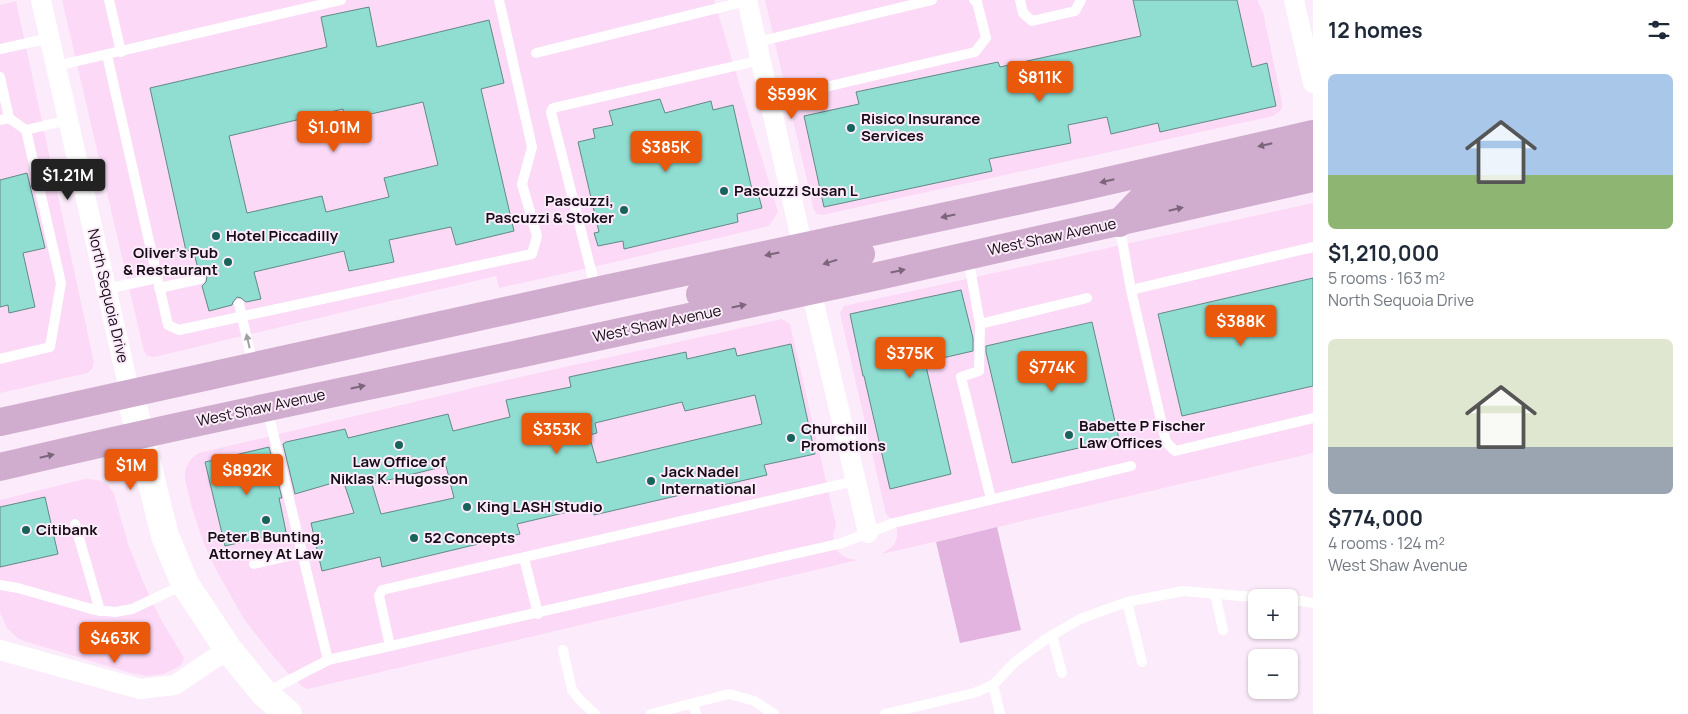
<!DOCTYPE html>
<meta charset="utf-8">
<style>
:root{--surface:#fff;--page:#f6f6f7;--text:#1f2937;--muted:#747a83;--accent:#ea580c}
body{margin:0;font-family:Manrope,sans-serif;background:var(--page);color:var(--text);height:100vh;display:flex;flex-direction:column;font-size:19px;white-space:nowrap}
*{box-sizing:border-box;margin:0}
p{font-size:16px;color:var(--muted)}
.icon{flex:none;width:28px;height:28px;fill:none;stroke:currentColor;stroke-width:2;stroke-linecap:round;stroke-linejoin:round}
.map{position:relative;flex:1;overflow:hidden}
.side{display:flex;flex-direction:column;background:var(--surface);width:375px}
.side>*{flex:none}
.buttons{position:absolute;left:1248px;top:589px;display:grid;gap:10px}
.buttons a{display:grid;place-items:center;width:50px;height:50px;border-radius:8px;background:var(--surface);box-shadow:0 1px 4px #0004;font-size:25px}
.price{position:absolute;translate:-50% -42px;padding:0 11px;border-radius:5px;background:var(--accent);color:#fff;font-size:16px;line-height:32px;filter:drop-shadow(0 1px 2px #0008)}
.price::after{content:'';position:absolute;left:50%;top:30px;width:15px;height:11px;margin-left:-8px;background:inherit;clip-path:polygon(0 0,100% 0,50% 100%)}
.price.selected{background:#222;color:#fff}
ul{padding:0;list-style:none}
li{display:grid;align-content:center;gap:10px;height:265px;padding:0 15px}
li span{display:grid;place-items:center;height:155px;border-radius:8px;color:#555}
li>.icon{margin-inline-start:auto}
span .icon{width:90px;height:90px;fill:#fffc;stroke-width:1}
li b{font-size:21px}
h2{display:flex;justify-content:space-between;align-items:center;height:60px;padding:0 15px;font-size:21px}
main{display:flex;flex:1;min-height:0}
.map>svg:first-child{display:block}
.built{fill:#fbd9f7}
.green{fill:#e3b4df}
.building{fill:#90ddd1;stroke:#628a84;fill-rule:evenodd}
.lines{fill:none;stroke-linecap:round;stroke-linejoin:round}
.lane{stroke:#fff;stroke-width:10}
.street{stroke:#fff;stroke-width:20}
.secondary{stroke:#fff;stroke-width:28}
.primary{stroke:#d0adce;stroke-width:28}
.oneway{fill:#7c657b}
.oneway2{fill:#a29ea2}
.poi-dot{fill:#18635b;stroke:#fcebfa;stroke-width:2}
.labels{text-anchor:middle;stroke-width:4;stroke-linejoin:round;paint-order:stroke}
.poi-label{font-size:15px;font-weight:bold;fill:#160d16;stroke:#fcebfa;text-anchor:start}
.street-label{font-size:15px;fill:#160d16;stroke:#fcebfa}
</style>
<main>
<div class="map">
<svg width="1313" height="714" viewBox="0 0 1313 714">
<rect width="100%" height="100%" fill="#fcebfa"/>
<g class="built">
<path d="M62,0H714L778,212L769,226L571,272L499,288L496,276L154,357L147,356L144,351Z"/>
<path d="M765,0H1257L1263,12L1282,102V107L1280,111L1273,116L822,215L817,214L814,210Z"/>
<path d="M16,1L94,363L92,369L87,373L0,393V5Z"/>
<path d="M1313,203V453L882,554L894,545L897,537V530L893,521L886,514L840,313L844,306Z"/>
<path d="M782,319L790,324L836,525L833,535L834,544L837,551L843,556L850,559L858,560L308,689L303,687L287,672L265,646L244,619L214,566L203,541L192,508L185,479V471L188,464L193,457L199,453L520,377Z"/>
<path d="M85,479L99,480L108,485L114,494L128,544L143,582L160,618L184,658L181,665L172,670L163,674L147,676L131,673L24,641L18,638L7,628L0,612V500Z"/>
</g>
<path class="green" d="M997,527L1021,630L960,643L936,542Z"/>
<g class="building">
<path d="M1133,0H1237L1252,67L1267,63L1276,106L1160,132L1158,123L1111,134L1107,117L1068,125L1071,143L989,159L992,171L824,207L804,116L859,104L856,92L998,62L1000,67L1141,36Z"/>
<path d="M369,7L377,47L489,20L504,83L481,89L514,231L456,245L451,227L389,240L394,262L349,271L344,251L254,272L261,299L246,302L241,298L237,297L233,302L232,305L209,311L202,286L206,282L207,277L203,273L199,272L193,250L186,251L150,88L327,47L321,17ZM423,102L438,165L384,178L389,197L326,212L322,196L247,213L229,136L343,109L345,120Z"/>
<path d="M660,99L665,113L711,101L713,110L733,105L753,194L758,193L762,208L737,214L738,222L624,249L623,241L598,246L594,233L599,232L578,142L595,138L593,129L613,125L609,111Z"/>
<path d="M27,173L45,248L23,253L35,307L9,313L8,305L0,307V180Z"/>
<path d="M1313,278V386L1182,416L1158,314Z"/>
<path d="M961,290L973,338V351L925,362L951,474L890,489L864,376H863L850,314Z"/>
<path d="M1092,322L1119,439L1012,463L986,352V346Z"/>
<path d="M791,344L815,454L764,465L767,475L594,515L593,506L517,524L520,534L382,567L380,557L322,571L311,523L354,513L343,480L295,494L283,444L286,442L345,429L348,438L448,414L453,431L510,417L506,400L571,387L569,377L686,352L687,359L735,348L737,356ZM755,395L762,424L597,463L589,435L597,433L595,423L682,402L685,411ZM446,466L454,498L381,514L372,484Z"/>
<path d="M269,447L282,498H279L286,532L225,546L205,462Z"/>
<path d="M45,497L58,554L0,567V507Z"/>
</g>
<g class="lines">
<g class="lane">
<path d="M109,0L121,52"/>
<path d="M1020,0L1023,13L1032,21L1075,11L1081,0"/>
<path d="M757,42L932,0"/>
<path d="M0,49L50,38"/>
<path d="M536,53L751,0"/>
<path d="M107,55L168,325L179,330L532,254L537,236L522,184L532,147L499,0"/>
<path d="M56,66L341,0"/>
<path d="M0,77L9,118L0,120"/>
<path d="M770,100L975,52L986,38L977,2L974,0"/>
<path d="M9,118L26,130"/>
<path d="M1119,223L1131,290L1166,442L1175,451L1313,418"/>
<path d="M968,257L980,324L1087,298"/>
<path d="M159,288L200,279"/>
<path d="M106,289L157,278"/>
<path d="M596,290L551,112L553,108L761,60"/>
<path d="M1131,290L1313,247"/>
<path d="M239,304L253,365"/>
<path d="M980,324L979,371L961,377L991,499"/>
<path d="M0,359L50,347L61,283L26,130L68,120"/>
<path d="M267,408L328,660L390,646L379,596L382,590L855,481"/>
<path d="M75,524L100,611"/>
<path d="M524,558L538,614"/>
<path d="M254,564L302,553"/>
<path d="M0,585L18,588L95,610L115,612L132,609L185,584"/>
<path d="M1215,594L1223,630"/>
<path d="M1289,599L1313,603"/>
<path d="M1127,602L1142,662"/>
<path d="M1052,635L1062,673"/>
<path d="M390,646L842,543L894,523L1131,466"/>
<path d="M563,650L572,690L580,700L595,714"/>
<path d="M993,685L1000,714"/>
<path d="M267,692L328,660"/>
<path d="M693,704L696,714"/>
<path d="M651,714L729,694L754,701L774,714"/>
<path d="M885,714L974,693L993,685L1015,662L1046,639L1080,619L1127,602L1183,591L1264,598"/>
</g>
<g class="street">
<path d="M41,0L130,394"/>
<path d="M747,0L803,248"/>
<path d="M1294,0L1313,83"/>
<path d="M811,290L868,533"/>
<path d="M0,650L140,689L175,685L228,649"/>
</g>
<path class="secondary" d="M130,394L165,536L185,584L228,649L264,693L288,714"/>
<g class="primary">
<path d="M1119,223L1146,195L1302,160L1313,155"/>
<path d="M811,290C811,284 810,278 812,273C818,260 849,257 861,254"/>
<path d="M700,294L785,276L799,263L803,248"/>
<path d="M0,422L596,291L1077,188L1313,134"/>
<path d="M0,467C175,425 352,390 528,352C790,296 1052,238 1313,178"/>
</g>
</g>
<defs><path id="oneway-solid" d="M-6-.8H1V-3.2L6.5 0L1 3.2V.8H-6Z" transform="scale(1.25)"/></defs>
<g class="oneway">
<use href="#oneway-solid" transform="translate(1265 145) rotate(167)"/>
<use href="#oneway-solid" transform="translate(1107 181) rotate(167)"/>
<use href="#oneway-solid" transform="translate(1176 209) rotate(-13)"/>
<use href="#oneway-solid" transform="translate(948 216) rotate(168)"/>
<use href="#oneway-solid" transform="translate(772 254) rotate(168)"/>
<use href="#oneway-solid" transform="translate(830 262) rotate(163)"/>
<use href="#oneway-solid" transform="translate(898 271) rotate(-12)"/>
<use href="#oneway-solid" transform="translate(739 306) rotate(-12)"/>
<use href="#oneway-solid" transform="translate(358 387) rotate(-12)"/>
<use href="#oneway-solid" transform="translate(47 456) rotate(-13)"/>
</g>
<use class="oneway2" href="#oneway-solid" transform="translate(248 341) rotate(-103)"/>
<g class="poi-dot">
<circle cx="851" cy="128" r="5"/>
<circle cx="724" cy="191" r="5"/>
<circle cx="624" cy="210" r="5"/>
<circle cx="216" cy="236" r="5"/>
<circle cx="228" cy="262" r="5"/>
<circle cx="1069" cy="435" r="5"/>
<circle cx="791" cy="438" r="5"/>
<circle cx="399" cy="445" r="5"/>
<circle cx="651" cy="481" r="5"/>
<circle cx="467" cy="507" r="5"/>
<circle cx="266" cy="520" r="5"/>
<circle cx="26" cy="530" r="5"/>
<circle cx="414" cy="538" r="5"/>
</g>
<g class="labels">
<g class="poi-label">
<text x="861" y="124">Risico Insurance<tspan x="861" dy="17">Services</tspan></text>
<text x="734" y="196">Pascuzzi Susan L</text>
<text x="614" y="206" text-anchor="end">Pascuzzi,<tspan x="614" dy="17">Pascuzzi &amp; Stoker</tspan></text>
<text x="226" y="241">Hotel Piccadilly</text>
<text x="218" y="258" text-anchor="end">Oliver's Pub<tspan x="218" dy="17">&amp; Restaurant</tspan></text>
<text x="1079" y="431">Babette P Fischer<tspan x="1079" dy="17">Law Offices</tspan></text>
<text x="801" y="434">Churchill<tspan x="801" dy="17">Promotions</tspan></text>
<text x="399" y="467" text-anchor="middle">Law Office of<tspan x="399" dy="17">Niklas K. Hugosson</tspan></text>
<text x="661" y="477">Jack Nadel<tspan x="661" dy="17">International</tspan></text>
<text x="477" y="512">King LASH Studio</text>
<text x="36" y="535">Citibank</text>
<text x="266" y="542" text-anchor="middle">Peter B Bunting,<tspan x="266" dy="17">Attorney At Law</tspan></text>
<text x="424" y="543">52 Concepts</text>
</g>
<g class="street-label">
<text transform="translate(1052 237) rotate(-12)" y="5">West Shaw Avenue</text>
<text transform="translate(108 296) rotate(77)" y="5">North Sequoia Drive</text>
<text transform="translate(657 324) rotate(-12)" y="5">West Shaw Avenue</text>
<text transform="translate(261 408) rotate(-12)" y="5">West Shaw Avenue</text>
</g>
</g>
</svg>
<div class="buttons">
<a>+</a>
<a>−</a>
</div>
<b class="price" style="left:1040px;top:103px">$811K</b>
<b class="price" style="left:792px;top:120px">$599K</b>
<b class="price" style="left:334px;top:153px">$1.01M</b>
<b class="price" style="left:666px;top:173px">$385K</b>
<b class="price selected" style="left:68px;top:201px">$1.21M</b>
<b class="price" style="left:1241px;top:347px">$388K</b>
<b class="price" style="left:910px;top:379px">$375K</b>
<b class="price" style="left:1052px;top:393px">$774K</b>
<b class="price" style="left:557px;top:455px">$353K</b>
<b class="price" style="left:131px;top:491px">$1M</b>
<b class="price" style="left:247px;top:496px">$892K</b>
<b class="price" style="left:115px;top:664px">$463K</b>
</div>
<section class="side">
<h2>12 homes<svg class="icon" aria-label="filters" viewBox="0 0 24 24"><path d="M4 7h16M4 17h16"/><circle cx="9" cy="7" r="2"/><circle cx="15" cy="17" r="2"/></svg></h2>
<ul>
<li><span style="background:linear-gradient(#a9c7e8 65%,#8fb573 0)"><svg class="icon" aria-label="home" viewBox="0 0 24 24"><path d="M3 11l9-7 9 7M6 9v11h12V9"/></svg></span><div><b>$1,210,000</b><p>5 rooms · 163 m²</p><p>North Sequoia Drive</p></div></li>
<li><span style="background:linear-gradient(#dfe7d0 70%,#9aa5b1 0)"><svg class="icon" aria-label="home" viewBox="0 0 24 24"><path d="M3 11l9-7 9 7M6 9v11h12V9"/></svg></span><div><b>$774,000</b><p>4 rooms · 124 m²</p><p>West Shaw Avenue</p></div></li>
</ul>
</section>
</main>
